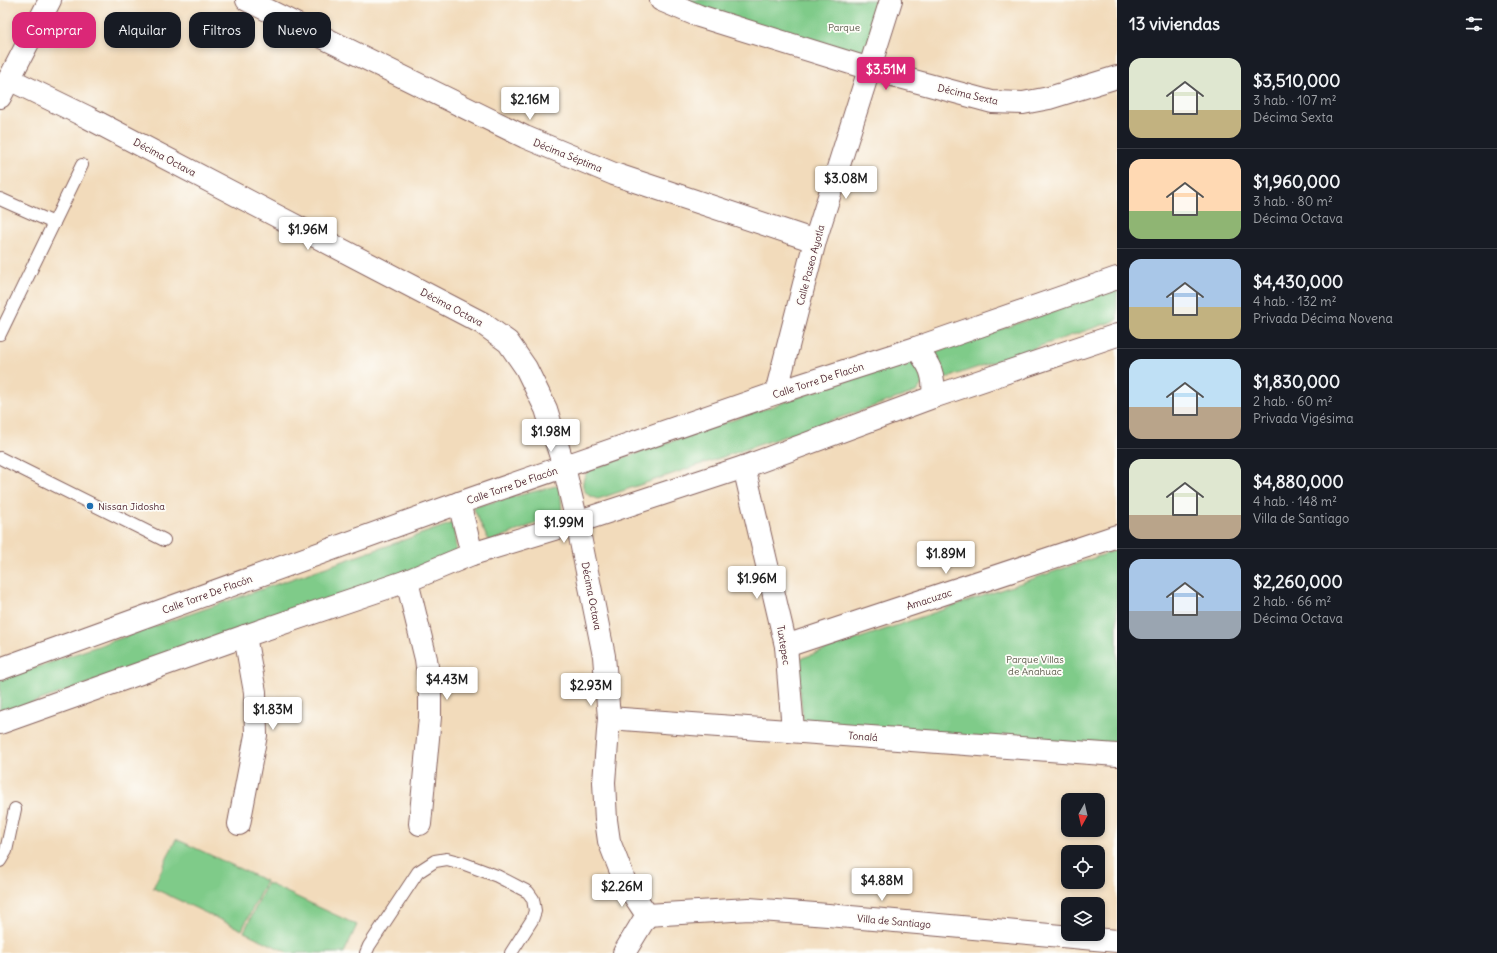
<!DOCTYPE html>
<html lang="es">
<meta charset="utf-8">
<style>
:root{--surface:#171b24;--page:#20242c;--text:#f1f3f6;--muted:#9ea1a6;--line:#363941;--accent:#db2777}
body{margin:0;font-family:Delius,sans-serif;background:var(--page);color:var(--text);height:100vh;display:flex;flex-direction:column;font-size:15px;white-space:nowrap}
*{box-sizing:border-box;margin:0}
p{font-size:13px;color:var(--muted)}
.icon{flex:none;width:22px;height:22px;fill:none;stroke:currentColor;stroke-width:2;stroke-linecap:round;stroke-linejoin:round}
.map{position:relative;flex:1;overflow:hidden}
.sheet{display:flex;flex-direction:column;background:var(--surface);width:380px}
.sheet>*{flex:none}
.top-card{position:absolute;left:12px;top:12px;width:380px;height:36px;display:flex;gap:8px}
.needle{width:26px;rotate:188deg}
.controls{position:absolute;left:1061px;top:793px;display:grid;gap:8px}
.controls a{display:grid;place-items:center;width:44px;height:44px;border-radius:8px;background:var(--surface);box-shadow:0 2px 6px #0003;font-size:20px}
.price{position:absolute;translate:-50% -34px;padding:0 9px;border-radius:4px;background:#fff;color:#222;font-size:13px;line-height:26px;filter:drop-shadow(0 1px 2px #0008)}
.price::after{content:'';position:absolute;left:50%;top:24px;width:12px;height:9px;margin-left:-6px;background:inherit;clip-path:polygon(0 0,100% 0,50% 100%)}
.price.active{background:var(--accent);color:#fff}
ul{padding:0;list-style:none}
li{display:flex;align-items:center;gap:12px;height:100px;padding:0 12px}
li+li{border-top:1px solid var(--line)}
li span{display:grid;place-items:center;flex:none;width:112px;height:80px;border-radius:12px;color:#555}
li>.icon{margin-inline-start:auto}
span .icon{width:48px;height:48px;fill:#fffc;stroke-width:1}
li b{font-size:17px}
h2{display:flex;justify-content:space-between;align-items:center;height:48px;padding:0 12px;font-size:17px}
.chip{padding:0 14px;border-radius:12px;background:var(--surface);box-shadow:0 2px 6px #0003;font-size:14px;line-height:36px}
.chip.active{background:var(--accent);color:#fff}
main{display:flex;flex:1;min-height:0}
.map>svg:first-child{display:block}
.green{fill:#7fcb89;stroke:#64755a}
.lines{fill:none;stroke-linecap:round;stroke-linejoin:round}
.lane-casing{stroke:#85615d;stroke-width:14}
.street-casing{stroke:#85615d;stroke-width:24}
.secondary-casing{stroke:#85615d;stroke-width:24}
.highway-casing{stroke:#85615d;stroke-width:24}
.lane{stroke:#fff;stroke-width:12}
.street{stroke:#fff;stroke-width:22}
.secondary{stroke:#fff;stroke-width:22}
.highway{stroke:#fff;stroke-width:22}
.poi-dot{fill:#1f6fb2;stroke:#fdfcf7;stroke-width:1.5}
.labels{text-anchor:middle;stroke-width:3.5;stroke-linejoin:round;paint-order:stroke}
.park-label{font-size:10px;fill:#5d5b4c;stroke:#fdfcf7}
.street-label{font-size:10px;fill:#4a1f2b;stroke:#fdfcf7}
.poi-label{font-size:10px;fill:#4a1f2b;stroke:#fdfcf7;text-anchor:start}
</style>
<main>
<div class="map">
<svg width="1117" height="953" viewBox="0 0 1117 953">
<rect width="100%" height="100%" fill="#fdfcf7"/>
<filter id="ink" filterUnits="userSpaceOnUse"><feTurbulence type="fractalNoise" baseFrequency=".025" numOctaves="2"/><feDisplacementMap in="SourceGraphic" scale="8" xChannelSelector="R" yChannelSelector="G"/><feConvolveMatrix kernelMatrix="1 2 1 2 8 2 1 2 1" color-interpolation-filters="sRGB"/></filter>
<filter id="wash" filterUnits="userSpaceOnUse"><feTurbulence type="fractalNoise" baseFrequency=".012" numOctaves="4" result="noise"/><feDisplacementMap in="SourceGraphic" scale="16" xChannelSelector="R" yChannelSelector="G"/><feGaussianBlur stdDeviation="0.9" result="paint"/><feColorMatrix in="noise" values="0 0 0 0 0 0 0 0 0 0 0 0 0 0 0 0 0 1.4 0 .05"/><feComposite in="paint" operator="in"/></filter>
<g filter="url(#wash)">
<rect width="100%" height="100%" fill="#f2dbbb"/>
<g class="green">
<path d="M675,0H881L863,61Z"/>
<path d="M1117,289V320L943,379L932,353Z"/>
<path d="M903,361H912L917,363L923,383L916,392L598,499C582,495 578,483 589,470Z"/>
<path d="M560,485L562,513L489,542L473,507Z"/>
<path d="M453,523L457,556L0,714V680Z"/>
<path d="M1117,550V753L804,726L796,660Z"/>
<path d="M176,839L266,881L242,930L153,888Z"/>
<path d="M267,883L357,925L344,953H289L244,932Z"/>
</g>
</g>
<g filter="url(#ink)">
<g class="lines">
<defs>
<g id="lane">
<path d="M0,199L54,223"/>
<path d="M0,334L82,165"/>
<path d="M0,458L164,540"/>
<path d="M0,861L6,851L15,809"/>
<path d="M366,953L369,946L418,872L435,861L447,859L462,863L497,876L528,892L533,899L535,911L532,920L511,953"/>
</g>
<g id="street">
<path d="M247,0L525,137L614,174L815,241"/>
<path d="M661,0L699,16L870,69L992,102L1023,103L1049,98L1117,77"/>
<path d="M9,79L87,117L482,323L508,342L526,368L546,409L564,467L577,522L604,656L609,718L604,782L606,820L609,841L625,882L647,915"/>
<path d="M776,393L815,241L891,0"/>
<path d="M744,467L786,646L793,730"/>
<path d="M407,581L426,659L430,690V717L420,824"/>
<path d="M786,646L1117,536"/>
<path d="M609,718L1117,755"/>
<path d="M239,824L256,735L255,692L245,636"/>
<path d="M647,915L749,909L828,915L1117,941"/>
<path d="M624,953L647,915"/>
</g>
<g id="secondary">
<path d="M916,348C930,365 935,374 933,397"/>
<path d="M459,503L472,554"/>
<path d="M0,669L459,503L776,393L916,348L1117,278"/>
<path d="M0,723L245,636L407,581L472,554L577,522L744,467L933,397L1117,335"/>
</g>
<path id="highway" d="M0,97L50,0"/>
</defs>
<use href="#lane" class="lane-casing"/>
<use href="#street" class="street-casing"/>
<use href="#secondary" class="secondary-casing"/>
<use href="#highway" class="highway-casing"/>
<use href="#lane" class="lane"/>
<use href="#street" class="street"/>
<use href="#secondary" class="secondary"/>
<use href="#highway" class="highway"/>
</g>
</g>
<circle class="poi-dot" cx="90" cy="506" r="4"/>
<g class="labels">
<g class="park-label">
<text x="844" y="31">Parque</text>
<text x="1035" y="663">Parque Villas<tspan x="1035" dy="12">de Anahuac</tspan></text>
</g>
<g class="street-label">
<text transform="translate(968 94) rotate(13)" y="4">Décima Sexta</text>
<text transform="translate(568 155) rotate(22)" y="4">Décima Séptima</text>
<text transform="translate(165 157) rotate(28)" y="4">Décima Octava</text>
<text transform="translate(810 265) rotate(-75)" y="4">Calle Paseo Ayotla</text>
<text transform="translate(452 307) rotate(28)" y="4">Décima Octava</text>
<text transform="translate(818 380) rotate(-18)" y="4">Calle Torre De Flacón</text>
<text transform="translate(512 485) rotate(-19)" y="4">Calle Torre De Flacón</text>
<text transform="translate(207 594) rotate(-20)" y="4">Calle Torre De Flacón</text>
<text transform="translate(592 596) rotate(79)" y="4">Décima Octava</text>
<text transform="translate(929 599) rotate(-18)" y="4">Amacuzac</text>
<text transform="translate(784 645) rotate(81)" y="4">Tuxtepec</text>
<text transform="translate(863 736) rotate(4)" y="4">Tonalá</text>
<text transform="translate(894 921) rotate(5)" y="4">Villa de Santiago</text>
</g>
<g class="poi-label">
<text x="98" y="510">Nissan Jidosha</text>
</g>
</g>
</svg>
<div class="controls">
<a><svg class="needle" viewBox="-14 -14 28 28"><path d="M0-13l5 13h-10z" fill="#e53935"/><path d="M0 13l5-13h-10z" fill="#9ea1a6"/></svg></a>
<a><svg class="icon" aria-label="locate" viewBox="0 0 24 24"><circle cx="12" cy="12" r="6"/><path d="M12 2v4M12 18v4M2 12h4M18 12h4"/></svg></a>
<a><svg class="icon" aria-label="layers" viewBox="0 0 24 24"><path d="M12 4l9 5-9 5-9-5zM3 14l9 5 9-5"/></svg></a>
</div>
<b class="price active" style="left:886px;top:91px">$3.51M</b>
<b class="price" style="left:530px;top:121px">$2.16M</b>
<b class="price" style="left:846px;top:200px">$3.08M</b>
<b class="price" style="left:308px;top:251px">$1.96M</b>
<b class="price" style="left:551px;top:453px">$1.98M</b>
<b class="price" style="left:564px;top:544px">$1.99M</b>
<b class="price" style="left:946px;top:575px">$1.89M</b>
<b class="price" style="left:757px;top:600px">$1.96M</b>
<b class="price" style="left:447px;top:701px">$4.43M</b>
<b class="price" style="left:591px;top:707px">$2.93M</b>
<b class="price" style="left:273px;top:731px">$1.83M</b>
<b class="price" style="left:882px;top:902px">$4.88M</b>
<b class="price" style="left:622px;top:908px">$2.26M</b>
<div class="top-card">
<a class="chip active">Comprar</a>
<a class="chip">Alquilar</a>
<a class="chip">Filtros</a>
<a class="chip">Nuevo</a>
</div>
</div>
<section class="sheet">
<h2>13 viviendas<svg class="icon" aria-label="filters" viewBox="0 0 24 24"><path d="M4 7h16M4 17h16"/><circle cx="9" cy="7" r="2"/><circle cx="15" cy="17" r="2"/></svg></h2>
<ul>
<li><span style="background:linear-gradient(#dfe7d0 65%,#c2b280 0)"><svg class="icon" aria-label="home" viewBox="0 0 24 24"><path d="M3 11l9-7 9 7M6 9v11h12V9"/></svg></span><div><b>$3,510,000</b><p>3 hab. · 107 m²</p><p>Décima Sexta</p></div></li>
<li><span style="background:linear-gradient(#ffd9b3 65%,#8fb573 0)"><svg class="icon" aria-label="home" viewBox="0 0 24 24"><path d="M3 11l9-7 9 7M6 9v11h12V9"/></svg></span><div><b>$1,960,000</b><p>3 hab. · 80 m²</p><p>Décima Octava</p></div></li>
<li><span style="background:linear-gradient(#a9c7e8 60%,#c2b280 0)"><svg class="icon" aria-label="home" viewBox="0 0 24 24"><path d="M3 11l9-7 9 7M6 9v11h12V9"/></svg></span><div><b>$4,430,000</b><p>4 hab. · 132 m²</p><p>Privada Décima Novena</p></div></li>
<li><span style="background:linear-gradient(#bfe0f5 60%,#b9a48a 0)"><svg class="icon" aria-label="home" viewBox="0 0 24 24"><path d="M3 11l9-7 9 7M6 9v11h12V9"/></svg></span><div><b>$1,830,000</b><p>2 hab. · 60 m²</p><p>Privada Vigésima</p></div></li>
<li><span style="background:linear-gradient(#dfe7d0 70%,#b9a48a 0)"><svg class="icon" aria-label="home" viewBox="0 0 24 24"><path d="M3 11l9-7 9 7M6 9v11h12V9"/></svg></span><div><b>$4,880,000</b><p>4 hab. · 148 m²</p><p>Villa de Santiago</p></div></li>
<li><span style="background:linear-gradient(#a9c7e8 65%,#9aa5b1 0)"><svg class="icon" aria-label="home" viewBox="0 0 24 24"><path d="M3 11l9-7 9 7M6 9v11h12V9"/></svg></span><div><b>$2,260,000</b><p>2 hab. · 66 m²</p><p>Décima Octava</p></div></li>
</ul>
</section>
</main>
